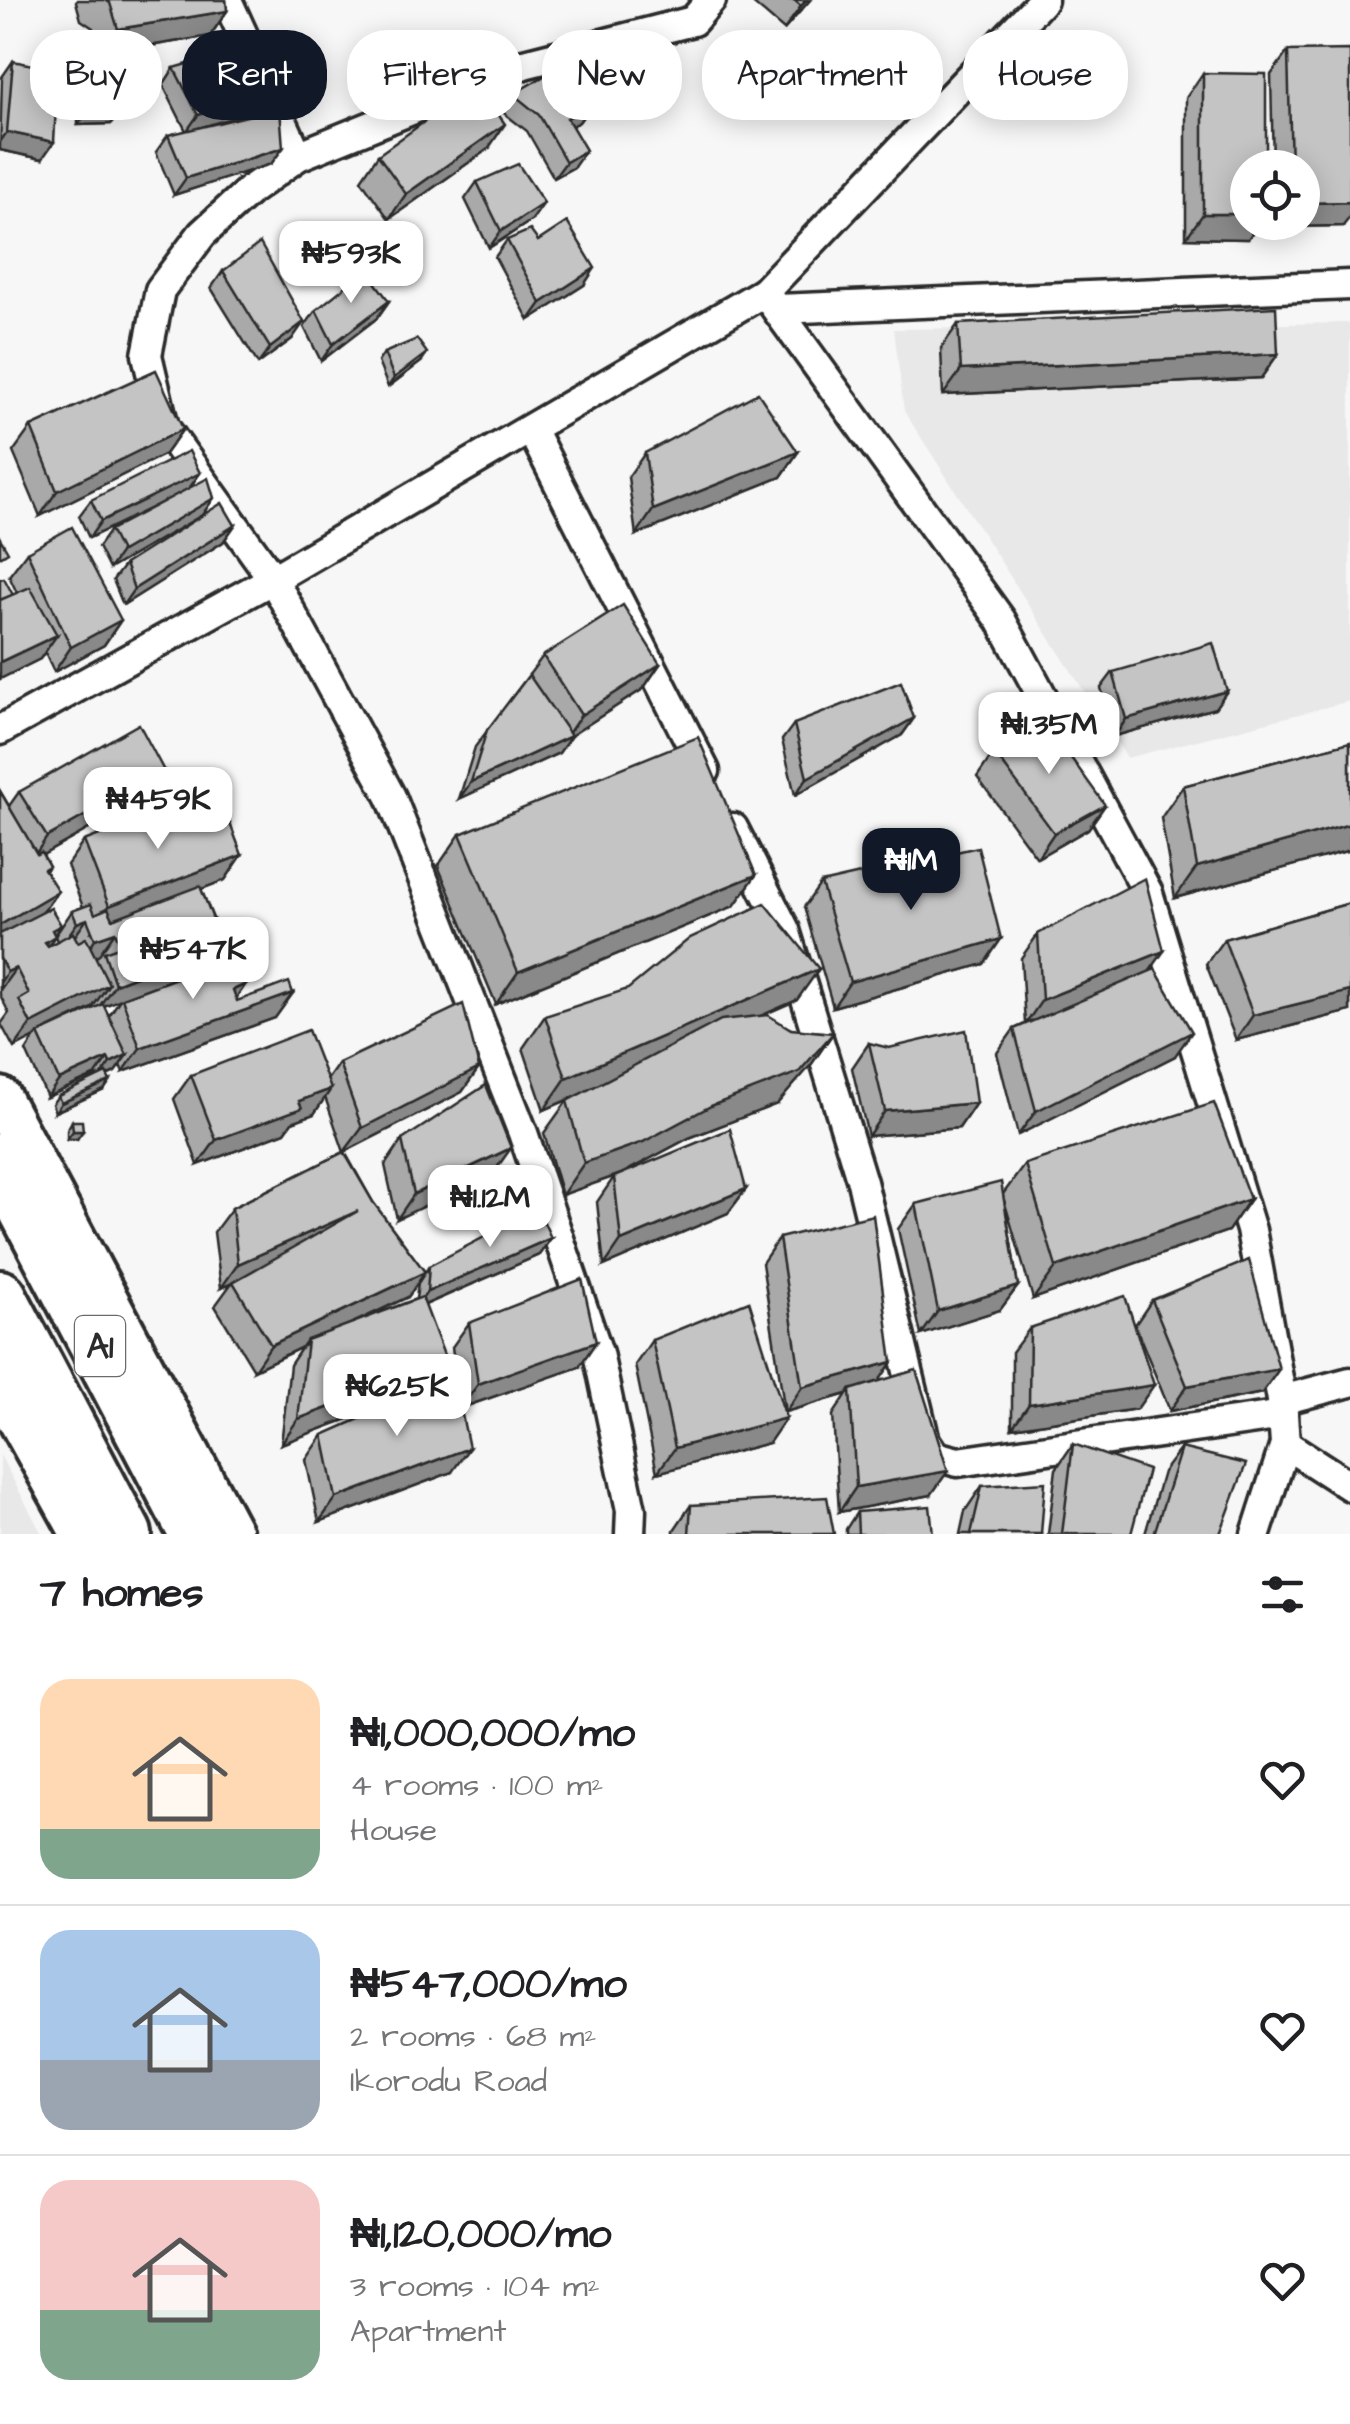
<!DOCTYPE html>
<meta charset="utf-8">
<style>
:root{--surface:#fff;--page:#f2f2f2;--text:#202124;--muted:#757577;--line:#e0e0e0;--accent:#111827}
body{margin:0;font-family:"Architects Daughter",sans-serif;background:var(--page);color:var(--text);height:100vh;display:flex;flex-direction:column;font-size:38px;white-space:nowrap}
*{box-sizing:border-box;margin:0}
p{font-size:32px;color:var(--muted)}
.icon{flex:none;width:55px;height:55px;fill:none;stroke:currentColor;stroke-width:2;stroke-linecap:round;stroke-linejoin:round}
.map{position:relative;height:1534px;overflow:hidden}
.drawer{display:flex;flex-direction:column;background:var(--surface);flex:1}
.drawer>*{flex:none}
.hud{position:absolute;left:30px;top:30px;width:1290px;height:90px;display:flex;gap:20px}
.fabs{position:absolute;left:1230px;top:150px;display:grid;gap:20px}
.fabs a{display:grid;place-items:center;width:90px;height:90px;border-radius:50%;background:var(--surface);box-shadow:0 5px 25px #0003;font-size:50px}
.price{position:absolute;translate:-50% -85px;padding:0 22px;border-radius:20px;background:#fff;color:#222;font-size:32px;line-height:65px;filter:drop-shadow(0 2px 5px #0008)}
.price::after{content:'';position:absolute;left:50%;top:60px;width:30px;height:22px;margin-left:-15px;background:inherit;clip-path:polygon(0 0,100% 0,50% 100%)}
.price.selected{background:var(--accent);color:#fff}
ul{padding:0;list-style:none}
li{display:flex;align-items:center;gap:30px;height:250px;padding:0 40px}
li+li{border-top:2px solid var(--line)}
li span{display:grid;place-items:center;flex:none;width:280px;height:200px;border-radius:30px;color:#555}
li>.icon{margin-inline-start:auto}
span .icon{width:120px;height:120px;fill:#fffc;stroke-width:1}
li b{font-size:42px}
h2{display:flex;justify-content:space-between;align-items:center;height:120px;padding:0 40px;font-size:42px}
.chip{padding:0 35px;border-radius:40px;background:var(--surface);box-shadow:0 5px 25px #0003;font-size:35px;line-height:90px}
.chip.selected{background:var(--accent);color:#fff}
.map>svg:first-child{display:block}
.built{fill:#e8e8e8}
.lines{fill:none;stroke-linecap:round;stroke-linejoin:round}
.lane-casing{stroke:#2b2b2b;stroke-width:21}
.street-casing{stroke:#2b2b2b;stroke-width:35}
.secondary-casing{stroke:#2b2b2b;stroke-width:48}
.highway-casing{stroke:#2b2b2b;stroke-width:60}
.lane{stroke:#fff;stroke-width:14}
.street{stroke:#fff;stroke-width:28}
.secondary{stroke:#fff;stroke-width:40}
.highway{stroke:#fff;stroke-width:52}
.wall{fill:#a9a9a9;stroke:#2b2b2b;stroke-width:2.5;fill-rule:evenodd}
.shaded-wall{fill:#898989;stroke:#2b2b2b;stroke-width:2.5}
.building{fill:#c4c4c4;stroke:#2b2b2b;stroke-width:2.5}
.labels{text-anchor:middle;stroke-width:10;stroke-linejoin:round;paint-order:stroke}
.shield{fill:#fff;stroke:#6b6b6b;stroke-width:2.5}
.shield-label{font-size:35px;font-weight:bold;fill:#2b2b2b}
</style>
<div class="map">
<svg width="1350" height="1534" viewBox="0 0 1350 1534">
<rect width="100%" height="100%" fill="#f7f7f7"/>
<filter id="ink" filterUnits="userSpaceOnUse"><feTurbulence type="fractalNoise" baseFrequency=".01" numOctaves="2"/><feDisplacementMap in="SourceGraphic" scale="20" xChannelSelector="R" yChannelSelector="G"/><feConvolveMatrix kernelMatrix="1 2 1 2 8 2 1 2 1" color-interpolation-filters="sRGB"/></filter>
<g filter="url(#ink)">
<g class="built">
<path d="M1350,323V701L1127,758L904,411L894,329Z"/>
<path d="M0,1455L42,1534H0Z"/>
</g>
<g class="lines">
<defs>
<path id="lane" d="M0,1354L16,1384"/>
<g id="street">
<path d="M227,0L298,156"/>
<path d="M764,292L1001,620L1148,893L1251,1230L1282,1400L1285,1444L1256,1534"/>
<path d="M778,309L1350,285"/>
<path d="M531,429L705,771"/>
<path d="M0,730L273,579L764,292L1043,0"/>
<path d="M733,828L785,930L862,1182L925,1441L935,1456L958,1462L1283,1415"/>
<path d="M1282,1400L1350,1382"/>
<path d="M1285,1444L1350,1486"/>
<path d="M630,1534L631,1510L598,1353L523,1133L391,797L273,579L164,427L147,355L160,290L202,234L249,191L298,156L524,64L693,21L711,0"/>
</g>
<g id="secondary">
<path d="M0,1098L232,1534"/>
<path d="M0,1386L82,1534"/>
</g>
<g id="highway">
<path d="M0,1161L196,1534"/>
<path d="M0,1297L125,1534"/>
</g>
</defs>
<use href="#lane" class="lane-casing"/>
<use href="#street" class="street-casing"/>
<use href="#secondary" class="secondary-casing"/>
<use href="#highway" class="highway-casing"/>
<use href="#lane" class="lane"/>
<use href="#street" class="street"/>
<use href="#secondary" class="secondary"/>
<use href="#highway" class="highway"/>
</g>
<g class="wall">
<path d="M77,0H226L227,11L210,36L100,54L93,28L81,20L76,2Z"/>
<path d="M749,0H810L784,30Z"/>
<path d="M1288,51L1343,226L1275,227V222H1302V168H1273L1271,75Z"/>
<path d="M13,61L42,159L0,150L2,77Z"/>
<path d="M174,68L273,93L261,109L204,126L283,148L271,164L174,195L156,152L168,135L186,131L163,85Z"/>
<path d="M1203,73L1248,239L1186,238V98Z"/>
<path d="M84,83L117,116L111,124L78,125V91Z"/>
<path d="M513,94L591,105L579,122L572,126L574,167L554,178L527,131L501,111Z"/>
<path d="M488,149L389,219L361,180L378,155Z"/>
<path d="M477,182L532,220L489,248L465,199Z"/>
<path d="M507,240L584,285L529,320L495,257Z"/>
<path d="M223,271L292,339L258,364L211,288Z"/>
<path d="M389,301L377,318L321,361L304,327L316,310Z"/>
<path d="M958,324L1278,354L1261,378L943,395L941,348Z"/>
<path d="M384,353L421,362L388,387L378,362Z"/>
<path d="M31,427L183,429L165,454L40,516L13,452Z"/>
<path d="M798,452L781,477L636,535L628,477L645,453Z"/>
<path d="M200,473L189,488L202,515L109,569L98,547L110,530L166,501L89,538L79,516L91,500Z"/>
<path d="M235,525L223,542L123,605L113,580L125,564Z"/>
<path d="M27,552L121,620L104,645L54,672L45,652L40,659L0,679V579L13,595L17,593L9,576Z"/>
<path d="M543,656L660,664L643,689L570,736L559,753L459,799L475,747Z"/>
<path d="M1113,672L1227,691L1215,708L1115,736L1101,688Z"/>
<path d="M914,718L902,735L795,795L782,740L794,724Z"/>
<path d="M1350,742V850L1175,898L1161,818L1183,786Z"/>
<path d="M994,752L1105,805L1088,829L1037,858L977,777Z"/>
<path d="M164,771L147,796L43,855L49,866L46,871L43,912L54,935L48,946L57,941L55,936L72,911L83,907L67,865L84,841L195,831L242,855L225,880L201,889L216,926L247,953L238,963L237,1001L293,993L275,1018L123,1072L120,1065L115,1072L107,1076L110,1081L104,1090L55,1112L52,1104L58,1096L97,1077L96,1075L47,1097L26,1051L35,1037L14,1048L1,1024L9,1013L0,995V791L9,806L19,792ZM120,999L109,1016L104,1006Z"/>
<path d="M460,834L756,875L734,906L496,1004L438,866Z"/>
<path d="M821,883L1001,939L984,964L833,1007L804,907Z"/>
<path d="M1350,903V1011L1236,1040L1206,964L1224,939Z"/>
<path d="M1038,934L1149,972L1175,1056L1018,1135L997,1053L1014,1029L1025,1024L1021,958Z"/>
<path d="M797,1000L763,1015L791,1029L833,1033L811,1065L777,1104L689,1138L621,1174L562,1195L544,1133L567,1101L576,1096L544,1110L523,1048L545,1016Z"/>
<path d="M869,1043L976,1103L959,1128L868,1136L852,1068Z"/>
<path d="M339,1063L479,1068L462,1092L345,1152L373,1202L425,1272L408,1297L352,1323L416,1299L418,1283L429,1266L551,1238L539,1255L425,1305L430,1388L281,1444L290,1365L302,1347L254,1370L215,1306L231,1284L221,1288L214,1232L232,1208L344,1152L325,1097L314,1114L292,1122L285,1132L198,1165L174,1099L191,1075L327,1080Z"/>
<path d="M72,1121L77,1139H67V1130Z"/>
<path d="M402,1140L494,1172L397,1219L385,1165Z"/>
<path d="M1025,1164L1250,1199L1228,1231L1033,1299L1004,1200L1018,1286L1000,1310L921,1335L898,1229L916,1204L1003,1194Z"/>
<path d="M614,1177L746,1189L728,1213L604,1266L597,1202Z"/>
<path d="M779,1238L878,1382L931,1495L839,1512L833,1415L847,1394L785,1412L762,1263Z"/>
<path d="M1152,1300L1279,1369L1262,1393L1170,1411L1135,1325Z"/>
<path d="M469,1323L579,1367L461,1408L452,1472L319,1522L306,1460L323,1435L460,1405L452,1347Z"/>
<path d="M1030,1328L1137,1409L1012,1428V1352Z"/>
<path d="M652,1340L769,1443L657,1473L635,1365Z"/>
<path d="M1073,1444L1131,1534H1048L1056,1469Z"/>
<path d="M1181,1448L1220,1534H1145L1163,1472Z"/>
<path d="M982,1486L1041,1534H960L965,1511Z"/>
<path d="M691,1505L834,1534H674V1530Z"/>
<path d="M857,1512L933,1534H846V1529Z"/>
</g>
<g class="shaded-wall">
<path d="M806,0H810L784,30L801,6Z"/>
<path d="M227,11L210,36L100,54L118,29Z"/>
<path d="M273,93L261,109L186,132L198,115Z"/>
<path d="M591,105L579,122L556,135L567,118Z"/>
<path d="M84,116H117L111,124L78,125Z"/>
<path d="M505,124L488,149L389,219L406,194Z"/>
<path d="M7,132L54,142L42,159L0,150V142Z"/>
<path d="M283,148L271,164L174,195L186,178Z"/>
<path d="M586,150L574,167L554,178L566,162Z"/>
<path d="M1350,202V217L1343,226L1275,227L1279,222H1302V203Z"/>
<path d="M544,203L532,220L489,248L501,231Z"/>
<path d="M1203,214H1248V222H1260L1248,239L1186,238Z"/>
<path d="M595,268L584,285L529,320L541,303Z"/>
<path d="M389,301L377,318L321,361L333,344Z"/>
<path d="M304,322L292,339L258,364L270,348Z"/>
<path d="M427,353L421,362L388,387L394,378Z"/>
<path d="M1278,354L1261,378L943,395L961,370Z"/>
<path d="M183,429L165,454L40,516L57,491Z"/>
<path d="M798,452L781,477L636,535L653,510Z"/>
<path d="M200,473L188,490L89,538L101,521Z"/>
<path d="M214,498L202,515L109,569L121,552Z"/>
<path d="M235,525L223,542L123,605L134,589Z"/>
<path d="M121,620L104,645L54,672L71,647Z"/>
<path d="M57,635L40,659L0,679V662Z"/>
<path d="M660,664L643,689L564,740L581,715Z"/>
<path d="M1227,691L1215,708L1115,736L1126,719Z"/>
<path d="M914,718L902,735L795,795L807,778Z"/>
<path d="M571,736L559,753L459,799L471,782Z"/>
<path d="M164,771L147,796L30,862L47,837Z"/>
<path d="M1105,805L1088,829L1037,858L1054,833Z"/>
<path d="M1350,824V850L1175,898L1197,867Z"/>
<path d="M242,855L225,880L92,931L109,906Z"/>
<path d="M756,875L734,906L496,1004L518,972Z"/>
<path d="M58,891L40,916L0,940V925Z"/>
<path d="M87,919L70,943L60,947L77,923Z"/>
<path d="M61,925L52,938L55,936L38,961L52,930Z"/>
<path d="M115,932L98,956L78,964L95,939Z"/>
<path d="M1001,939L984,964L833,1007L850,982Z"/>
<path d="M222,942L205,967L98,1008L115,984Z"/>
<path d="M1164,951L1147,975L1025,1025L1042,1000Z"/>
<path d="M16,968L0,990V983L7,972Z"/>
<path d="M819,969L797,1000L544,1110L566,1078Z"/>
<path d="M109,984L92,1008L38,1034L35,1037L14,1048L31,1024Z"/>
<path d="M246,984L229,1009L233,990Z"/>
<path d="M1350,991V1011L1236,1040L1253,1015Z"/>
<path d="M293,993L275,1018L123,1072L140,1048Z"/>
<path d="M1192,1032L1175,1056L1018,1135L1036,1111Z"/>
<path d="M833,1033L811,1065L777,1104L689,1138L621,1174L562,1195L584,1163Z"/>
<path d="M127,1055L115,1072L98,1080L110,1063Z"/>
<path d="M108,1058L96,1075L47,1097L59,1080Z"/>
<path d="M479,1068L462,1092L344,1152L362,1128Z"/>
<path d="M110,1081L104,1090L55,1112L61,1103Z"/>
<path d="M331,1089L314,1114L292,1122L285,1132L198,1165L216,1140L299,1101Z"/>
<path d="M976,1103L959,1128L868,1136L885,1111Z"/>
<path d="M73,1131H83L77,1139H67Z"/>
<path d="M511,1148L494,1172L397,1219L414,1194Z"/>
<path d="M746,1189L728,1213L604,1266L621,1241Z"/>
<path d="M1250,1199L1228,1231L1033,1299L1056,1267Z"/>
<path d="M358,1211L340,1235L221,1288L238,1264Z"/>
<path d="M551,1238L539,1255L415,1309L427,1292Z"/>
<path d="M425,1272L408,1297L306,1345L307,1340L302,1347L254,1370L271,1345Z"/>
<path d="M1018,1286L1000,1310L921,1335L938,1311Z"/>
<path d="M596,1342L579,1367L461,1408L478,1384Z"/>
<path d="M892,1362L875,1387L850,1390L847,1394L785,1412L802,1387Z"/>
<path d="M447,1363L430,1388L281,1444L298,1419Z"/>
<path d="M1279,1369L1262,1393L1170,1411L1187,1386Z"/>
<path d="M1154,1385L1137,1409L1012,1428L1029,1404Z"/>
<path d="M786,1418L769,1443L657,1473L675,1448Z"/>
<path d="M469,1448L452,1472L319,1522L336,1498Z"/>
<path d="M948,1471L931,1495L839,1512L856,1487Z"/>
</g>
<g class="building">
<path d="M105,0H226L227,11L118,29L110,3Z"/>
<path d="M794,0H806L801,6Z"/>
<path d="M247,47L273,93L198,115L174,68Z"/>
<path d="M1350,50V202L1302,203V168H1291L1288,51Z"/>
<path d="M13,61L58,70L54,142L7,132Z"/>
<path d="M567,63L591,105L567,118L586,150L566,162L539,115L513,94Z"/>
<path d="M1203,73L1266,74V168H1248V214H1203Z"/>
<path d="M120,80L117,116H84V83Z"/>
<path d="M477,84L505,124L406,194L378,155Z"/>
<path d="M280,108L283,148L186,178L168,135Z"/>
<path d="M518,164L544,203L501,231L477,182Z"/>
<path d="M567,222L595,268L541,303L507,240L530,230L538,241Z"/>
<path d="M260,243L304,322L270,348L223,271Z"/>
<path d="M366,270L389,301L333,344L316,310Z"/>
<path d="M1276,307L1278,354L961,370L958,324Z"/>
<path d="M417,339L427,353L394,378L384,353Z"/>
<path d="M156,370L183,429L57,491L31,427Z"/>
<path d="M758,393L798,452L653,510L645,453Z"/>
<path d="M189,451L200,473L101,521L91,500Z"/>
<path d="M208,478L214,498L121,552L110,530Z"/>
<path d="M222,503L235,525L134,589L125,564Z"/>
<path d="M72,527L121,620L71,647L27,552Z"/>
<path d="M0,538L8,552L0,557Z"/>
<path d="M4,578L13,595L0,600V579Z"/>
<path d="M30,587L57,635L0,662V600Z"/>
<path d="M623,605L660,664L581,715L543,656Z"/>
<path d="M1213,643L1227,691L1126,719L1113,672Z"/>
<path d="M529,675L571,736L471,782L487,730Z"/>
<path d="M901,682L914,718L807,778L794,724Z"/>
<path d="M1043,719L1105,805L1054,833L994,752Z"/>
<path d="M139,724L164,771L47,837L19,792Z"/>
<path d="M698,737L756,875L518,972L460,834Z"/>
<path d="M1350,742V824L1197,867L1183,786Z"/>
<path d="M0,791L37,854L41,852L49,866L44,869L58,891L0,925Z"/>
<path d="M184,802L195,831L228,818L242,855L109,906L84,841Z"/>
<path d="M978,847L1001,939L850,982L821,883Z"/>
<path d="M1145,878L1164,951L1042,1000L1038,934Z"/>
<path d="M200,886L222,942L115,984L104,952L121,946L115,932L95,939L87,919L77,923L72,911L91,904L95,914L108,908L113,919Z"/>
<path d="M765,903L819,969L566,1078L545,1016L628,989L690,938Z"/>
<path d="M1350,903V991L1253,1015L1224,939Z"/>
<path d="M51,908L61,925L52,930L55,936L45,942L48,946L73,933L78,942L86,938L109,984L31,1024L19,1000L29,994L16,968L7,972L0,958V934Z"/>
<path d="M236,920L247,953L216,963L213,955L222,942L216,926Z"/>
<path d="M236,956L246,984L233,990L237,1001L289,982L293,993L140,1048L122,998Z"/>
<path d="M1155,969L1192,1032L1036,1111L1014,1029Z"/>
<path d="M103,1004L127,1055L110,1063L108,1058L59,1080L38,1034Z"/>
<path d="M463,1004L479,1068L362,1128L339,1063Z"/>
<path d="M768,1015L791,1029L833,1033L799,1072L711,1106L643,1142L584,1163L567,1101L721,1020Z"/>
<path d="M308,1030L331,1089L299,1101L302,1108L216,1140L191,1075Z"/>
<path d="M966,1030L976,1103L885,1111L869,1043L889,1048Z"/>
<path d="M106,1073L110,1081L61,1103L58,1096Z"/>
<path d="M486,1085L511,1148L414,1194L402,1140Z"/>
<path d="M1214,1103L1250,1199L1056,1267L1025,1164Z"/>
<path d="M72,1121H82L83,1131H73Z"/>
<path d="M730,1129L746,1189L621,1241L614,1177Z"/>
<path d="M344,1152L373,1202L425,1272L271,1345L233,1282L358,1211L238,1264L232,1208Z"/>
<path d="M1001,1182L1018,1286L938,1311L916,1204Z"/>
<path d="M538,1209L551,1238L427,1292L429,1266Z"/>
<path d="M873,1215L892,1362L802,1387L779,1238Z"/>
<path d="M1249,1260L1279,1369L1187,1386L1152,1300Z"/>
<path d="M582,1279L596,1342L478,1384L469,1323Z"/>
<path d="M1125,1296L1154,1385L1029,1404L1030,1328Z"/>
<path d="M422,1297L447,1363L298,1419L307,1340Z"/>
<path d="M749,1301L786,1418L675,1448L652,1340Z"/>
<path d="M916,1370L948,1471L856,1487L850,1390Z"/>
<path d="M454,1377L469,1448L336,1498L323,1435Z"/>
<path d="M1073,1444L1148,1470L1131,1534H1062Z"/>
<path d="M1181,1448L1246,1464L1220,1534H1154Z"/>
<path d="M1045,1482L1041,1534H971L982,1486Z"/>
<path d="M827,1497L834,1534H689L691,1505Z"/>
<path d="M930,1506L933,1534H858L857,1512Z"/>
</g>
</g>
<g class="labels">
<rect class="shield" x="75" y="1316" width="50" height="60" rx="8"/>
<g class="shield-label">
<text x="100" y="1358">A1</text>
</g>
</g>
</svg>
<div class="fabs">
<a><svg class="icon" aria-label="locate" viewBox="0 0 24 24"><circle cx="12" cy="12" r="6"/><path d="M12 2v4M12 18v4M2 12h4M18 12h4"/></svg></a>
</div>
<b class="price" style="left:351px;top:306px">₦593K</b>
<b class="price" style="left:1049px;top:777px">₦1.35M</b>
<b class="price" style="left:158px;top:852px">₦459K</b>
<b class="price selected" style="left:911px;top:913px">₦1M</b>
<b class="price" style="left:193px;top:1002px">₦547K</b>
<b class="price" style="left:490px;top:1250px">₦1.12M</b>
<b class="price" style="left:397px;top:1439px">₦625K</b>
<div class="hud">
<a class="chip">Buy</a>
<a class="chip selected">Rent</a>
<a class="chip">Filters</a>
<a class="chip">New</a>
<a class="chip">Apartment</a>
<a class="chip">House</a>
</div>
</div>
<section class="drawer">
<h2>7 homes<svg class="icon" aria-label="filters" viewBox="0 0 24 24"><path d="M4 7h16M4 17h16"/><circle cx="9" cy="7" r="2"/><circle cx="15" cy="17" r="2"/></svg></h2>
<ul>
<li><span style="background:linear-gradient(#ffd9b3 75%,#7fa58c 0)"><svg class="icon" aria-label="home" viewBox="0 0 24 24"><path d="M3 11l9-7 9 7M6 9v11h12V9"/></svg></span><div><b>₦1,000,000/mo</b><p>4 rooms · 100 m²</p><p>House</p></div><svg class="icon" aria-label="heart" viewBox="0 0 24 24"><path d="M12 20l-8-8c-3-5 5-10 8-4 3-6 11-1 8 4z"/></svg></li>
<li><span style="background:linear-gradient(#a9c7e8 65%,#9aa5b1 0)"><svg class="icon" aria-label="home" viewBox="0 0 24 24"><path d="M3 11l9-7 9 7M6 9v11h12V9"/></svg></span><div><b>₦547,000/mo</b><p>2 rooms · 68 m²</p><p>Ikorodu Road</p></div><svg class="icon" aria-label="heart" viewBox="0 0 24 24"><path d="M12 20l-8-8c-3-5 5-10 8-4 3-6 11-1 8 4z"/></svg></li>
<li><span style="background:linear-gradient(#f6c9c9 65%,#7fa58c 0)"><svg class="icon" aria-label="home" viewBox="0 0 24 24"><path d="M3 11l9-7 9 7M6 9v11h12V9"/></svg></span><div><b>₦1,120,000/mo</b><p>3 rooms · 104 m²</p><p>Apartment</p></div><svg class="icon" aria-label="heart" viewBox="0 0 24 24"><path d="M12 20l-8-8c-3-5 5-10 8-4 3-6 11-1 8 4z"/></svg></li>
</ul>
</section>
